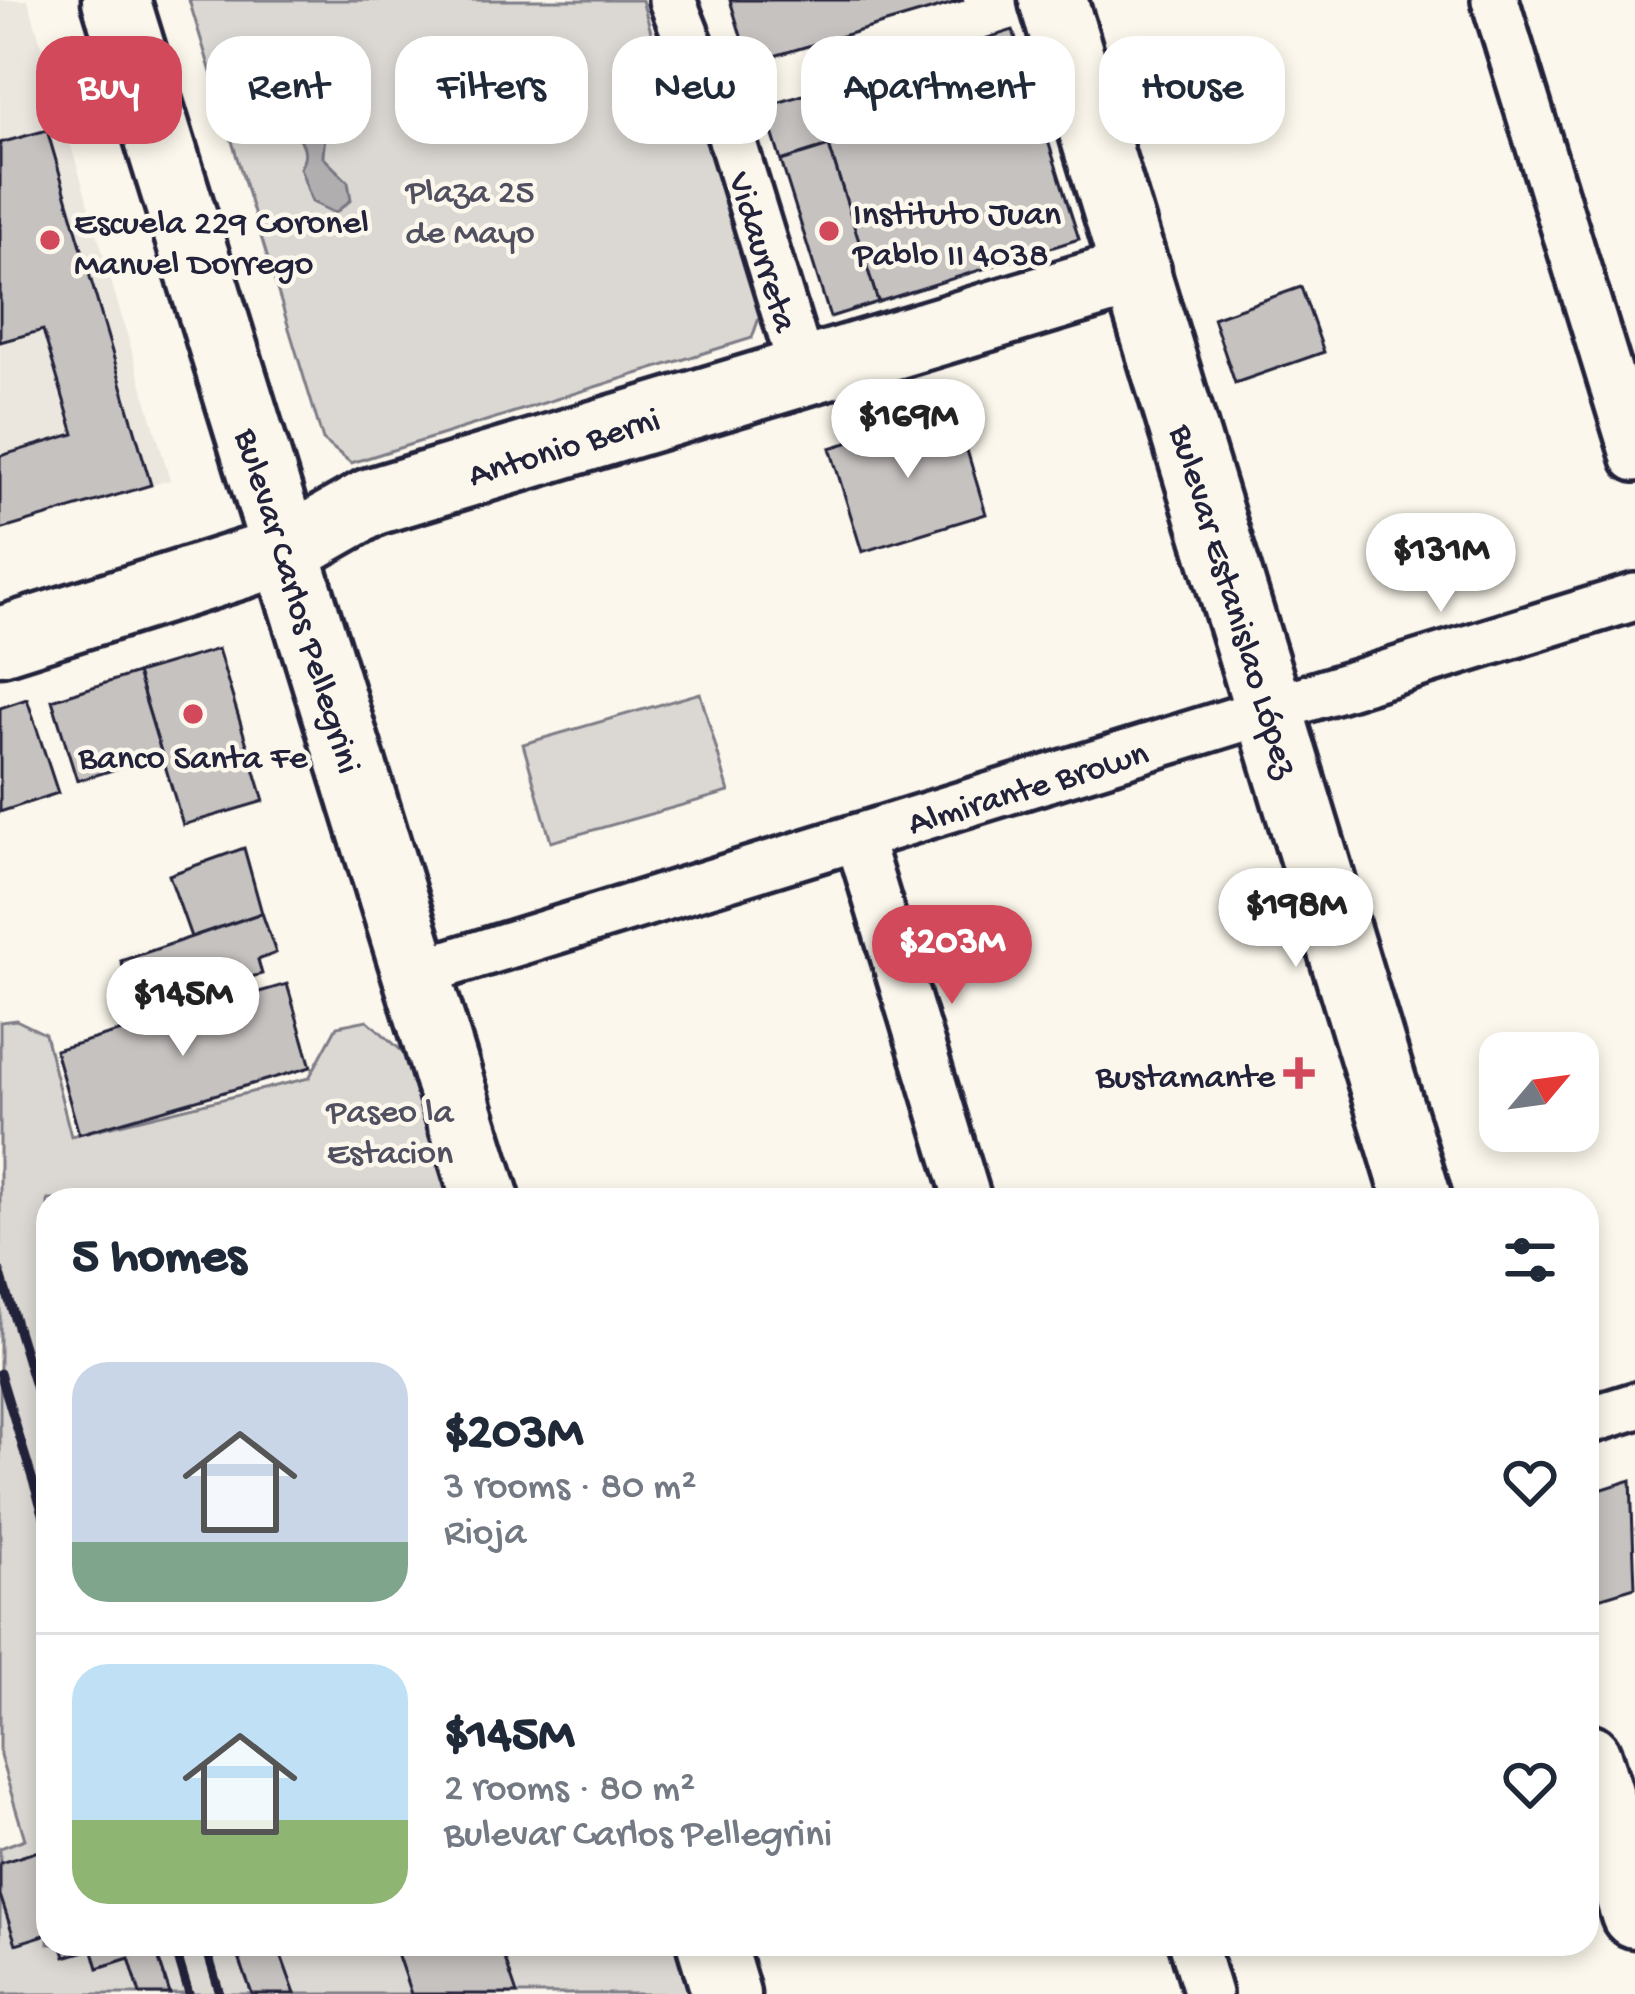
<!DOCTYPE html>
<meta charset="utf-8">
<style>
:root{--surface:#fff;--page:#f6f6f7;--text:#1f2937;--muted:#747a83;--line:#e0e1e3;--accent:#d1495b}
body{margin:0;font-family:"Gochi Hand",sans-serif;background:var(--page);color:var(--text);height:100vh;display:flex;flex-direction:column;font-size:45px;white-space:nowrap}
*{box-sizing:border-box;margin:0}
p{font-size:39px;color:var(--muted)}
.icon{flex:none;width:66px;height:66px;fill:none;stroke:currentColor;stroke-width:2;stroke-linecap:round;stroke-linejoin:round}
.map{position:relative;flex:1;overflow:hidden}
.side{position:absolute;left:36px;top:1188px;width:1563px;height:768px;display:flex;flex-direction:column;background:var(--surface);border-radius:36px;box-shadow:0 6px 18px #0003}
.side>*{flex:none}
.top-card{position:absolute;left:36px;top:36px;width:1563px;height:108px;display:flex;gap:24px}
.needle{width:78px;rotate:61deg}
.controls{position:absolute;left:1479px;top:1032px;display:grid;gap:24px}
.controls a{display:grid;place-items:center;width:120px;height:120px;border-radius:24px;background:var(--surface);box-shadow:0 6px 18px #0003;font-size:60px}
.price{position:absolute;translate:-50% -102px;padding:0 27px;border-radius:42px;background:#fff;color:#222;font-size:39px;line-height:78px;filter:drop-shadow(0 3px 6px #0008)}
.price::after{content:'';position:absolute;left:50%;top:72px;width:36px;height:27px;margin-left:-18px;background:inherit;clip-path:polygon(0 0,100% 0,50% 100%)}
.price.selected{background:var(--accent);color:#fff}
ul{padding:0;list-style:none}
li{display:flex;align-items:center;gap:36px;height:300px;padding:0 36px}
li+li{border-top:3px solid var(--line)}
li span{display:grid;place-items:center;flex:none;width:336px;height:240px;border-radius:36px;color:#555}
li>.icon{margin-inline-start:auto}
span .icon{width:144px;height:144px;fill:#fffc;stroke-width:1}
li b{font-size:51px}
h2{display:flex;justify-content:space-between;align-items:center;height:144px;padding:0 36px;font-size:51px}
.chip{padding:0 42px;border-radius:36px;background:var(--surface);box-shadow:0 6px 18px #0003;font-size:42px;line-height:108px}
.chip.selected{background:var(--accent);color:#fff}
.map>svg:first-child{display:block}
.built{fill:#ebe7df}
.green{fill:#dbd8d3;stroke:#7e7d87;stroke-width:3}
.water{fill:#b1aeb0;stroke:#787681;stroke-width:3}
.building{fill:#c6c2c0;stroke:#22223b;stroke-width:3}
.lines{fill:none;stroke-linecap:round;stroke-linejoin:round}
.street-casing{stroke:#22223b;stroke-width:54}
.secondary-casing{stroke:#22223b;stroke-width:75}
.street{stroke:#fbf7ec;stroke-width:45}
.secondary{stroke:#fbf7ec;stroke-width:66}
.rail{stroke:#22223b;stroke-width:9}
.poi-dot{fill:#d1495b;stroke:#fbf7ec;stroke-width:4.5}
.labels{text-anchor:middle;stroke-width:9;stroke-linejoin:round;paint-order:stroke}
.park-label{font-size:36px;fill:#505061;stroke:#fbf7ec}
.poi-label{font-size:36px;fill:#22223b;stroke:#fbf7ec;text-anchor:start}
.street-label{font-size:36px;fill:#22223b;stroke:#fbf7ec}
</style>
<div class="map">
<svg width="1635" height="1994" viewBox="0 0 1635 1994">
<rect width="100%" height="100%" fill="#fbf7ec"/>
<filter id="ink" filterUnits="userSpaceOnUse"><feTurbulence type="fractalNoise" baseFrequency=".00833" numOctaves="2"/><feDisplacementMap in="SourceGraphic" scale="24" xChannelSelector="R" yChannelSelector="G"/><feConvolveMatrix kernelMatrix="1 2 1 2 8 2 1 2 1" color-interpolation-filters="sRGB"/></filter>
<g filter="url(#ink)">
<path class="built" d="M0,0H28L170,480L0,530Z"/>
<g class="green">
<path d="M189,0H642L657,53L695,93L761,312L752,338L351,463L323,440Z"/>
<path d="M700,693L729,792L551,842L523,744Z"/>
<path d="M16,1020L45,1034L71,1136L309,1078L337,1026L367,1020L402,1051L439,1041L486,1200H48V1944H711L726,1994H0V1848L25,1839L0,1756V1022Z"/>
</g>
<path class="water" d="M298,99C337,101 324,131 323,157L348,182L351,200L335,213L312,202L300,168C313,147 296,136 286,117Z"/>
<g class="building">
<path d="M730,0H964L764,59L744,46Z"/>
<path d="M1013,30L1079,239L878,302L829,146L781,161L764,107Z"/>
<path d="M47,130L151,485L0,530V456L74,434L43,330L0,342V143Z"/>
<path d="M829,146L878,302L830,317L781,161Z"/>
<path d="M1301,287L1324,352L1235,383L1213,318Z"/>
<path d="M955,410L986,514L862,552L830,448Z"/>
<path d="M218,649L264,801L183,825L137,673Z"/>
<path d="M137,673L162,755L77,781L52,700Z"/>
<path d="M27,699L58,793L0,812V708Z"/>
<path d="M244,848L262,913L191,937L169,875Z"/>
<path d="M262,913L276,953L258,960L262,974L138,1009L121,961Z"/>
<path d="M287,984L311,1067L79,1134L55,1050Z"/>
<path d="M1631,1480L1635,1587L1592,1600L1587,1494Z"/>
<path d="M48,1848V1934L16,1944L0,1895V1863Z"/>
<path d="M61,1944H91L92,1949L65,1957Z"/>
<path d="M91,1944H154L170,1994H140L129,1958L98,1968Z"/>
<path d="M234,1944H277L295,1994H252Z"/>
<path d="M405,1944H500L517,1994H411L395,1947Z"/>
</g>
<g class="lines">
<defs>
<g id="street">
<path d="M672,0L697,63L717,91L803,372"/>
<path d="M1495,0L1635,458"/>
<path d="M858,837L968,1200"/>
<path d="M418,973L1635,597"/>
<path d="M1587,1421L1635,1406"/>
<path d="M1193,1944L1208,1994"/>
</g>
<g id="secondary">
<path d="M116,0L486,1200"/>
<path d="M1053,0L1418,1200"/>
<path d="M0,641L285,551L371,502L1137,272"/>
<path d="M1587,1757L1635,1914"/>
<path d="M711,1944L726,1994"/>
</g>
</defs>
<use href="#street" class="street-casing"/>
<use href="#secondary" class="secondary-casing"/>
<use href="#street" class="street"/>
<use href="#secondary" class="secondary"/>
<g class="rail">
<path d="M0,1271L48,1429"/>
<path d="M0,1373L48,1530"/>
<path d="M174,1944L189,1994"/>
<path d="M205,1944L220,1994"/>
</g>
</g>
</g>
<g class="poi-dot">
<circle cx="829" cy="231" r="12"/>
<circle cx="50" cy="240" r="12"/>
<circle cx="193" cy="714" r="12"/>
<path d="M1293 1055h12v12h12v12h-12v12h-12v-12h-12v-12h12z"/>
</g>
<g class="labels">
<g class="park-label">
<text x="470" y="201">Plaza 25<tspan x="470" dy="41">de Mayo</tspan></text>
<text x="390" y="1121">Paseo la<tspan x="390" dy="41">Estacion</tspan></text>
</g>
<g class="poi-label">
<text x="853" y="223">Instituto Juan<tspan x="853" dy="41">Pablo II 4038</tspan></text>
<text x="74" y="232">Escuela 229 Coronel<tspan x="74" dy="41">Manuel Dorrego</tspan></text>
<text x="193" y="767" text-anchor="middle">Banco Santa Fe</text>
<text x="1275" y="1086" text-anchor="end">Bustamante</text>
</g>
<g class="street-label">
<text transform="translate(766 251) rotate(73)" y="13">Vidaurreta</text>
<text transform="translate(563 444) rotate(-17)" y="13">Antonio Berni</text>
<text transform="translate(301 600) rotate(73)" y="13">Bulevar Carlos Pellegrini</text>
<text transform="translate(1237 600) rotate(73)" y="13">Bulevar Estanislao López</text>
<text transform="translate(1027 785) rotate(-17)" y="13">Almirante Brown</text>
</g>
</g>
</svg>
<div class="controls">
<a><svg class="needle" viewBox="-14 -14 28 28"><path d="M0-13l5 13h-10z" fill="#e53935"/><path d="M0 13l5-13h-10z" fill="#747a83"/></svg></a>
</div>
<b class="price" style="left:908px;top:481px">$169M</b>
<b class="price" style="left:1441px;top:615px">$131M</b>
<b class="price" style="left:1296px;top:970px">$198M</b>
<b class="price selected" style="left:952px;top:1007px">$203M</b>
<b class="price" style="left:183px;top:1059px">$145M</b>
<div class="top-card">
<a class="chip selected">Buy</a>
<a class="chip">Rent</a>
<a class="chip">Filters</a>
<a class="chip">New</a>
<a class="chip">Apartment</a>
<a class="chip">House</a>
</div>
<section class="side">
<h2>5 homes<svg class="icon" aria-label="filters" viewBox="0 0 24 24"><path d="M4 7h16M4 17h16"/><circle cx="9" cy="7" r="2"/><circle cx="15" cy="17" r="2"/></svg></h2>
<ul>
<li><span style="background:linear-gradient(#c9d6e8 75%,#7fa58c 0)"><svg class="icon" aria-label="home" viewBox="0 0 24 24"><path d="M3 11l9-7 9 7M6 9v11h12V9"/></svg></span><div><b>$203M</b><p>3 rooms · 80 m²</p><p>Rioja</p></div><svg class="icon" aria-label="heart" viewBox="0 0 24 24"><path d="M12 20l-8-8c-3-5 5-10 8-4 3-6 11-1 8 4z"/></svg></li>
<li><span style="background:linear-gradient(#bfe0f5 65%,#8fb573 0)"><svg class="icon" aria-label="home" viewBox="0 0 24 24"><path d="M3 11l9-7 9 7M6 9v11h12V9"/></svg></span><div><b>$145M</b><p>2 rooms · 80 m²</p><p>Bulevar Carlos Pellegrini</p></div><svg class="icon" aria-label="heart" viewBox="0 0 24 24"><path d="M12 20l-8-8c-3-5 5-10 8-4 3-6 11-1 8 4z"/></svg></li>
</ul>
</section>
</div>
